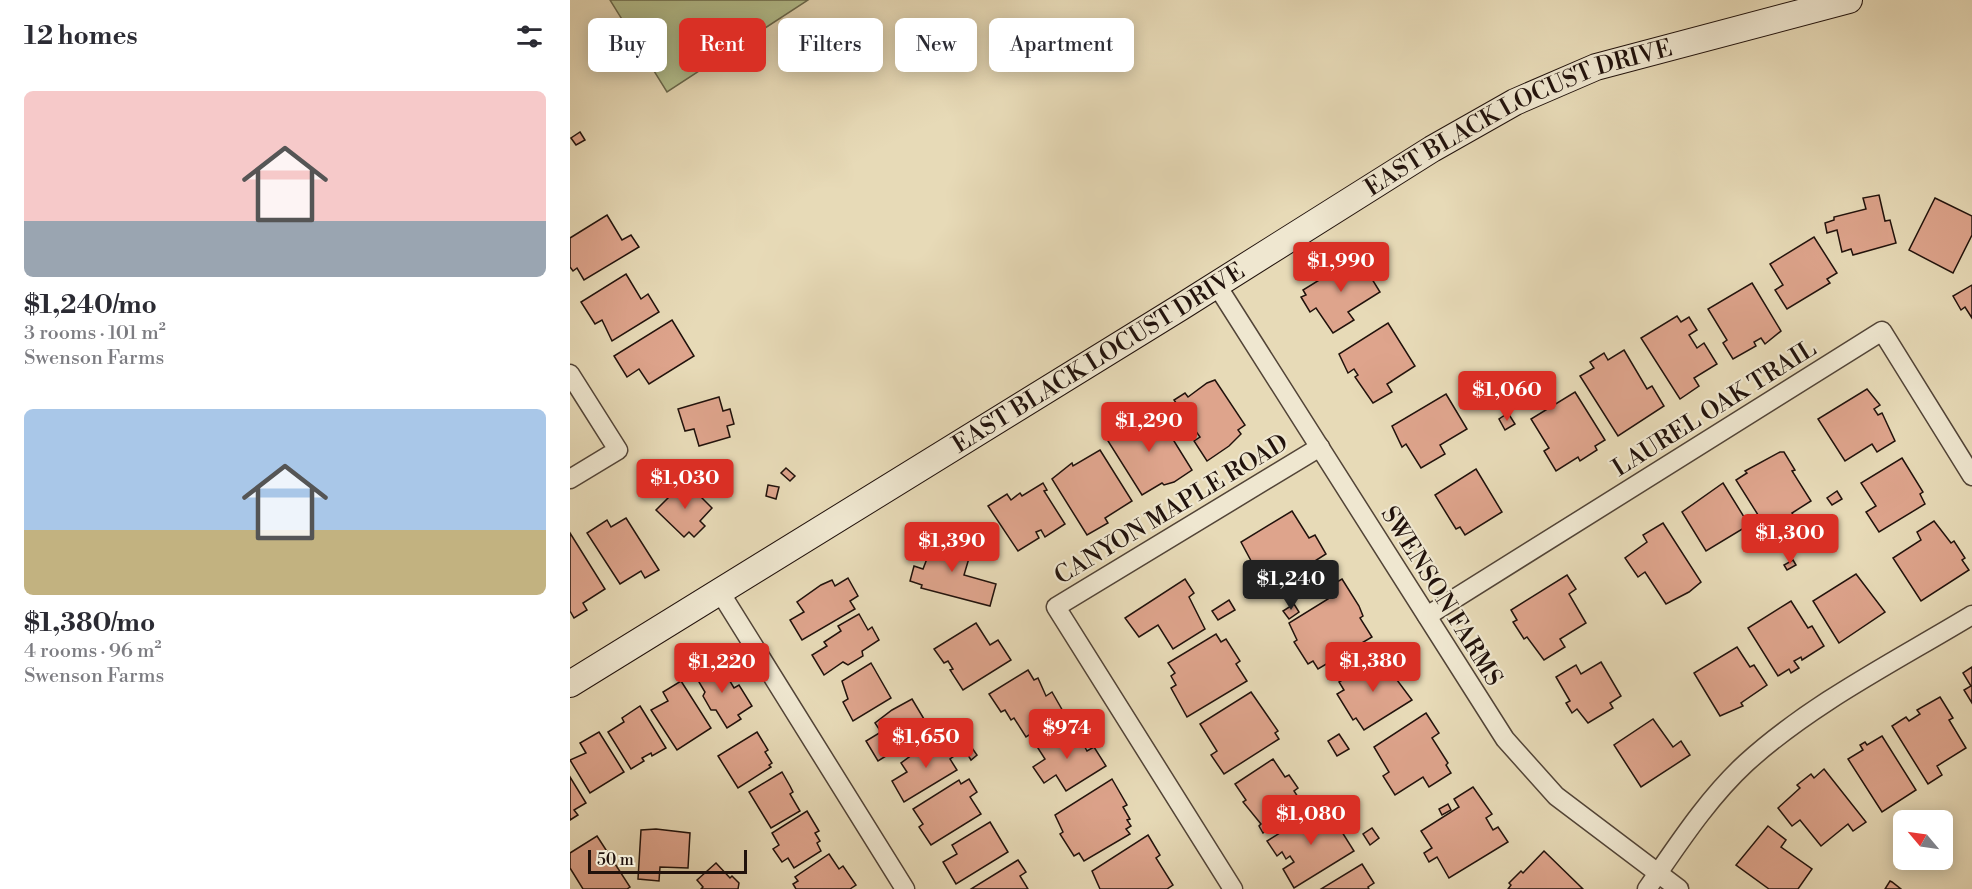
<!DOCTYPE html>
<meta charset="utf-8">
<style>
:root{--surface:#fff;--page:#f2f2f3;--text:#2b2b33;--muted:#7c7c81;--accent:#d93025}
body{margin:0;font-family:"Libre Bodoni",serif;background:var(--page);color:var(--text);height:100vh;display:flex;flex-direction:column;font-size:22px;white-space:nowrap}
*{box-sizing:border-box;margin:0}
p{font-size:20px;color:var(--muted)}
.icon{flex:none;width:33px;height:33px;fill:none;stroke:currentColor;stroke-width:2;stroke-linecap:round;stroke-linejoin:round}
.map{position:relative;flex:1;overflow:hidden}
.side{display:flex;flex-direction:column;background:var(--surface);width:570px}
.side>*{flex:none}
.banner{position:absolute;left:18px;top:18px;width:570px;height:54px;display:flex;gap:12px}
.needle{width:39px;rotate:299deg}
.fabs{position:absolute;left:1323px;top:810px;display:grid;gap:12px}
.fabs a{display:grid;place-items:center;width:60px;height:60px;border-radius:9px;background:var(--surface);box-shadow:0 3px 15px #0003;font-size:30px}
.scale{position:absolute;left:18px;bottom:15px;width:159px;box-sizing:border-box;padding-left:6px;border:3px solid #21120c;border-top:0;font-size:16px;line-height:21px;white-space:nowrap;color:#21120c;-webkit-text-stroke:4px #efe7d0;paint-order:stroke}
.price{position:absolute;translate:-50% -51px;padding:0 14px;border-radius:6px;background:var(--accent);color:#fff;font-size:20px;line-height:39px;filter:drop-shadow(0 2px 3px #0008)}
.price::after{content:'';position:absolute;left:50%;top:36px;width:18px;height:14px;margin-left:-9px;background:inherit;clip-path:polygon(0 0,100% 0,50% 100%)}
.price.on{background:#222;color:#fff}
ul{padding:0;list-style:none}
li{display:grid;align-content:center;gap:12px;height:318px;padding:0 24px}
li span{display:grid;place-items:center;height:186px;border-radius:9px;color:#555}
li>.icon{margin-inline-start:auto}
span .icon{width:108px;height:108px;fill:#fffc;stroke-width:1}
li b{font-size:26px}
h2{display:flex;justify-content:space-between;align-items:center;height:72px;padding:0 24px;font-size:26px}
.chip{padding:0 21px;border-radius:9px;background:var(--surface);box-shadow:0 3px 15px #0003;font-size:21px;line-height:54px}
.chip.on{background:var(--accent);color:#fff}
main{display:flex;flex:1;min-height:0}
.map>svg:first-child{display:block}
.green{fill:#b4c08f;stroke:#6a694e;stroke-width:1.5}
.building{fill:#dea48c;stroke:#21120c;stroke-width:1.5}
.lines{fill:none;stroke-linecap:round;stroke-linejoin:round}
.street-casing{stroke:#524437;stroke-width:21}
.secondary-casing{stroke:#21120c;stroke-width:28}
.street{stroke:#efe7d0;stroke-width:18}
.secondary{stroke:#efe7d0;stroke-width:26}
.labels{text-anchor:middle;stroke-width:4.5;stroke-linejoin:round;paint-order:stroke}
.street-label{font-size:24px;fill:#21120c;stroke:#efe7d0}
</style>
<main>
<section class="side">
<h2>12 homes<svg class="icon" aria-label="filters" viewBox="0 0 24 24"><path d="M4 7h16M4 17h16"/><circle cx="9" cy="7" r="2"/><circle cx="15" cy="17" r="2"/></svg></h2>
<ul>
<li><span style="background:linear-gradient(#f6c9c9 70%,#9aa5b1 0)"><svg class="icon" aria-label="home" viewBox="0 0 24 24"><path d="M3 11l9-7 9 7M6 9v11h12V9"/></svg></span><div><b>$1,240/mo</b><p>3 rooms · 101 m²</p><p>Swenson Farms</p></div></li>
<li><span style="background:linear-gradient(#a9c7e8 65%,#c2b280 0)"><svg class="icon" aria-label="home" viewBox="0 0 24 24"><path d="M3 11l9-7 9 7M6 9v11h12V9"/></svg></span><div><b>$1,380/mo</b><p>4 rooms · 96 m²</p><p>Swenson Farms</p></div></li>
</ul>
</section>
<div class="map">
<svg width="1402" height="889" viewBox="0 0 1402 889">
<rect width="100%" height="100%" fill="#e7dab7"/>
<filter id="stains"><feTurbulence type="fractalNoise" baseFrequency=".00333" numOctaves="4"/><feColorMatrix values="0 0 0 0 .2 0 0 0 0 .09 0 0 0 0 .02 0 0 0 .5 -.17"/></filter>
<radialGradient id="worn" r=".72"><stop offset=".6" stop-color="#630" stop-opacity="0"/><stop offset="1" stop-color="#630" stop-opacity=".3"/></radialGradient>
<path class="green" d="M40,0H238L97,92Z"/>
<g class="building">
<path d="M10,132L15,140L6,145L1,138Z"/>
<path d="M1309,195L1315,221L1320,220L1326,243L1283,255L1281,249L1272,252L1267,230L1257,233L1255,223L1264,220V217L1296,209L1293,198Z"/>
<path d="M1365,198L1402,216V235L1383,273L1339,250Z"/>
<path d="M37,215L52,240L61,235L69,247L14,280L7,268L3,271L0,267V238Z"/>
<path d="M1244,237L1267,273L1257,279L1260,283L1217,309L1205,290L1213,285L1200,264Z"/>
<path d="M793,253L802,268L797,271L810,292L778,312L784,320L763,333L746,308L740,312L731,297L736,295L733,290Z"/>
<path d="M56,274L71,299L78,294L89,312L42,341L32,320L25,324L11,302Z"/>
<path d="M1182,283L1211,331L1195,344L1191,338L1184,342L1186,346L1163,359L1153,343L1157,340L1138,309Z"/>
<path d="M1402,285V318L1395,307L1391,310L1383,296Z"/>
<path d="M1107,316L1111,322L1119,317L1127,330L1119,335L1127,348L1134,343L1147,364L1124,378L1129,386L1110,399L1071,338Z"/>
<path d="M102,320L124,356L79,384L69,369L57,377L44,356Z"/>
<path d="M818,323L845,366L817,384L822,392L803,403L785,377L788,375L784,369L778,373L769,354Z"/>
<path d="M1054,350L1077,389L1082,386L1094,406L1048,436L1010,376L1024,368L1020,362L1034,353L1038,360Z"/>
<path d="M645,380L675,425L668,430L671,434L659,446L637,461L624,441L630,437L604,400L615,393L618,397L637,383Z"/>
<path d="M1297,389L1310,405L1304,409L1308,415L1312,413L1313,415L1325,441L1307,452L1302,444L1275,461L1248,419Z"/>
<path d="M1005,392L1035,440L1025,446L1027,450L1010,461L1008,457L986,471L974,451L979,448L961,419Z"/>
<path d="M876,394L897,429L870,445L875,454L851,468L836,444L832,447L822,426Z"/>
<path d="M149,397L153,411L160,409L164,424L157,426L160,437L129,446L124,429L115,431L108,409Z"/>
<path d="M586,412L622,470L604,482L594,485L592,483L572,495L538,441L547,435L544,431L567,417L569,420Z"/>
<path d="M938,413L945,424L935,430L929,419Z"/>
<path d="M530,450L562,501L535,518L538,523L517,535L482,479L502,463L503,466Z"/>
<path d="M1210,452H1214L1225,470L1222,471L1241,501L1222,513L1227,521L1202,537L1166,480L1177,473L1175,471Z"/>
<path d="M1332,458L1353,492L1350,494L1355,504L1309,532L1296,512L1306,506L1291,483Z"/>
<path d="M216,468L225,476L220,481L211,473Z"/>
<path d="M906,469L932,512L895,535L890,527L886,529L865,495Z"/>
<path d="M115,481L142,508L130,521L135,526L124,537L119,532L114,537L86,510Z"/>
<path d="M473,483L477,490L474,491L495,524L475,537L471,530L466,532L469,538L448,551L418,506L437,494L441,500L450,493L452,496Z"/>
<path d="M1153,483L1179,525L1136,551L1112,512Z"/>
<path d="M198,485L209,487L206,499L196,496Z"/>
<path d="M1267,491L1272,499L1262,505L1257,498Z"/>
<path d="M722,511L739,538L745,535L756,554L701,589L698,584L694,585L671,542Z"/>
<path d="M56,518L89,570L75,578L71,571L50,584L17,533L37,520L41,527Z"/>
<path d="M1364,521L1381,543L1384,541L1395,558L1392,560L1399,570L1351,601L1323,558L1351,540L1347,532Z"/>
<path d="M1093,523L1131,582L1119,592L1096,604L1075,572L1068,577L1055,558L1077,542L1073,535Z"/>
<path d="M0,533L35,589L13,603L17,610L4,618L0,611Z"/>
<path d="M372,535L384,539L382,543L402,548L394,575L426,584L420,606L351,588L352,585L340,581L344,566L353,569L365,538L371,540Z"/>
<path d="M1223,560L1226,565L1217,570L1214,565Z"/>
<path d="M1286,574L1315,612L1269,643L1243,601Z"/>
<path d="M997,575L1006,589L999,594L1016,623L990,639L995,647L974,660L957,637L954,639L943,622L947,620L941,610Z"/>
<path d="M278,578L288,596L280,601L285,609L232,640L220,620L234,612L227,602L251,585L262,580L265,586Z"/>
<path d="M615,579L624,593L619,597L635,629L603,649L588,625L569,637L555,618Z"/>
<path d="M772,579L789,606L793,616L790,618L802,637L748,669L743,661L738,664L724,642L727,640L719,623L758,599L753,590Z"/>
<path d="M659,600L665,610L648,620L642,611Z"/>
<path d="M1221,601L1238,628L1242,626L1254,646L1232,660L1231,657L1224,661L1229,668L1221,673L1219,669L1208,676L1178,628Z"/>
<path d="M724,604L729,612L719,619L713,611Z"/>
<path d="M289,614L298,630L302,627L309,640L292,651L293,656L278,665L273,662L254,675L242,655L257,646L254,642L271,631L268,626Z"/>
<path d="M406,623L420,645L428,640L441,660L393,690L380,670L383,669L378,661L374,663L364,649Z"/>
<path d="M646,634L651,642L656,639L670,661L666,664L677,681L617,717L601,688L606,685L601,676L605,673L598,663Z"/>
<path d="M1167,647L1180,667L1184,665L1197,685L1171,703L1173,706L1150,716L1124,673Z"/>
<path d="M814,654L826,674L824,676L842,700L794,730L786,718L783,720L767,694L774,690L769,682Z"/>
<path d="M141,661L149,674L154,671L164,688L169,685L182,706L168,715L171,719L157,728L146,710H141L133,696L135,692L123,672Z"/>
<path d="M1031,662L1051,696L1040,703L1043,708L1018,723L1007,709L1002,713L996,703L1000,701L986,677L1006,665L1011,674Z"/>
<path d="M301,663L321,698L283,721L273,702L278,699L272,681Z"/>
<path d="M1402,667V703L1394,690L1401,686L1393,673Z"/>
<path d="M458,670L464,680L468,678L476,696L482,692L494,713L456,737L444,718L441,720L435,710L431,712L419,694Z"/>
<path d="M111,681L141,728L107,750L81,710L98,701L93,692Z"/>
<path d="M681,692L708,731L705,733L709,739L654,774L641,755L647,751L630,724Z"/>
<path d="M1370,697L1383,718L1379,720L1396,748L1367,766L1372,775L1358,784L1322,726L1336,717L1339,721L1350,714L1347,710Z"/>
<path d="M342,699L360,729L308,761L296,741L311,732L305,723L322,710Z"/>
<path d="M70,706L96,748L82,756L81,753L72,758L74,761L61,769L38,732L54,722L52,718Z"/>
<path d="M856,713L869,733L862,738L878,763L876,765L881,773L859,787L853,777L825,795L813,776L819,772L804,747Z"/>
<path d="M1083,719L1103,747L1111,741L1120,755L1071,787L1044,745Z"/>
<path d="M494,728L505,744L511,740L517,751L524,747L536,766L496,791L486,775L474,783L463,767L475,759L466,745Z"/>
<path d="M29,732L54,772L20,793L0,760L16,753L10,743Z"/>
<path d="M187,732L198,750L195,752L202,763L199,765L201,767L168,788L148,756Z"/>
<path d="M769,734L779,749L767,756L758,741Z"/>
<path d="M1312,736L1346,790L1312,812L1278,759L1293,750L1290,745L1295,742L1297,745Z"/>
<path d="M376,737L387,754L380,759L387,770L334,802L322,781L337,772L331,763L353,747Z"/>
<path d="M402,748L407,755L401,760L396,752Z"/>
<path d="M703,759L715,777L719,775L728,788L724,791L734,806L693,833L689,826L691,824L673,802L676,800L665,784Z"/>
<path d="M1254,769L1296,822L1283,831L1278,824L1251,846L1230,820L1222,826L1208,808L1230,788L1227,785L1241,774L1244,778Z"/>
<path d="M212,772L220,786L223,792L220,794L230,811L201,828L179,792Z"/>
<path d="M0,777L16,803L4,810L8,815L0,820Z"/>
<path d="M399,779L407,792L400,797L411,814L361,845L349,827L353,824L343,809L389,780L391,784Z"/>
<path d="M542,779L557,805L553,807L560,819L557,820L561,826L556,829L560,834L514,861L509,853L504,856L490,834L493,832L485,815Z"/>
<path d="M903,787L922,814L916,818L923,830L928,827L938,842L879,878L867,857L859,862L854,853L862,848L851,831L889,807L884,799Z"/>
<path d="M878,804L881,810L872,815L869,809Z"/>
<path d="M755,805L784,851L724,888L713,869L724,862L720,856L716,859L712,852L707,856L697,841Z"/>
<path d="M237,811L249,831L245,833L250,841L247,843L251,851L224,868L218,858L212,862L203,849L209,845L202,833Z"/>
<path d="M420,822L438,852L386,884L373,862L387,854L382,845Z"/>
<path d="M1198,826L1216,840L1211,847L1242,869L1228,889H1199L1166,865Z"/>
<path d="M802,828L809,838L800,845L793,834Z"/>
<path d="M86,829L120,833L118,868L90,867L89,881L68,879L71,830Z"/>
<path d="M578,835L590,855L586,858L603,885L597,889H530L522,871Z"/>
<path d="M27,836L60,887L57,889H13L0,868V853Z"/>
<path d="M974,851L1013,889H938L941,885L939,883L951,871L953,873Z"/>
<path d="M259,854L269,869L273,866L286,885L280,889H226L223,884L228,881L225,877Z"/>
<path d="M448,860L456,872L450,876L458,889H401Z"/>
<path d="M146,863L160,878L162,876L169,883L168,889H131L133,887L127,880Z"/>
<path d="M792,864L804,883L798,887L799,889H751Z"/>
<path d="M1320,881L1322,882L1331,889H1315Z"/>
</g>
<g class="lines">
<defs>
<g id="street">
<path d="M646,284L935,739L986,796L1109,889"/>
<path d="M0,374L48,450L0,479"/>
<path d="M150,592L335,889"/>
<path d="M857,616L1312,331L1402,476"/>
<path d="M663,889L486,607L750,447"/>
<path d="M1077,889C1107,846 1137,799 1176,763C1242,703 1326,661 1402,615"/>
</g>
<g id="secondary">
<path id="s1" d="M0,684L611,307L862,149L945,102L1026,67L1279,0"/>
</g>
</defs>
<use href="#street" class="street-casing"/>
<use href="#secondary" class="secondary-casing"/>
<use href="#street" class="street"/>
<use href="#secondary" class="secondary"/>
</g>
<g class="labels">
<g class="street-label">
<text dy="8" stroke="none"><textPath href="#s1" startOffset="1107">EAST BLACK LOCUST DRIVE</textPath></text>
<text dy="8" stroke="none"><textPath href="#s1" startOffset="621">EAST BLACK LOCUST DRIVE</textPath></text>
<text transform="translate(1144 408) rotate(-32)" y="8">LAUREL OAK TRAIL</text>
<text transform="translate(601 509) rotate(-31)" y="8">CANYON MAPLE ROAD</text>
<text transform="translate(872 596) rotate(58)" y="8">SWENSON FARMS</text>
</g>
</g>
<rect width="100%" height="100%" filter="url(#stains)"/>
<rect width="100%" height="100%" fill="url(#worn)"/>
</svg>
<div class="fabs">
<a><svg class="needle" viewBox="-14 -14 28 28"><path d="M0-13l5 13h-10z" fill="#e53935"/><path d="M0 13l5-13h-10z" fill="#7c7c81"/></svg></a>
</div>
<div class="scale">50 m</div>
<b class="price" style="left:771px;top:293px">$1,990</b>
<b class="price" style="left:937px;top:422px">$1,060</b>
<b class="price" style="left:579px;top:453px">$1,290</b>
<b class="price" style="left:115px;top:510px">$1,030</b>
<b class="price" style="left:1220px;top:565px">$1,300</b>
<b class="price" style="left:382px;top:573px">$1,390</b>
<b class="price on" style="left:721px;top:611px">$1,240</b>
<b class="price" style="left:803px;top:693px">$1,380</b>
<b class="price" style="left:152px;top:694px">$1,220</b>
<b class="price" style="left:497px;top:760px">$974</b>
<b class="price" style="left:356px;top:769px">$1,650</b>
<b class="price" style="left:741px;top:846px">$1,080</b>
<div class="banner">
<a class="chip">Buy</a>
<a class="chip on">Rent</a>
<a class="chip">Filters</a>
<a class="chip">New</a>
<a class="chip">Apartment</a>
</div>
</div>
</main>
